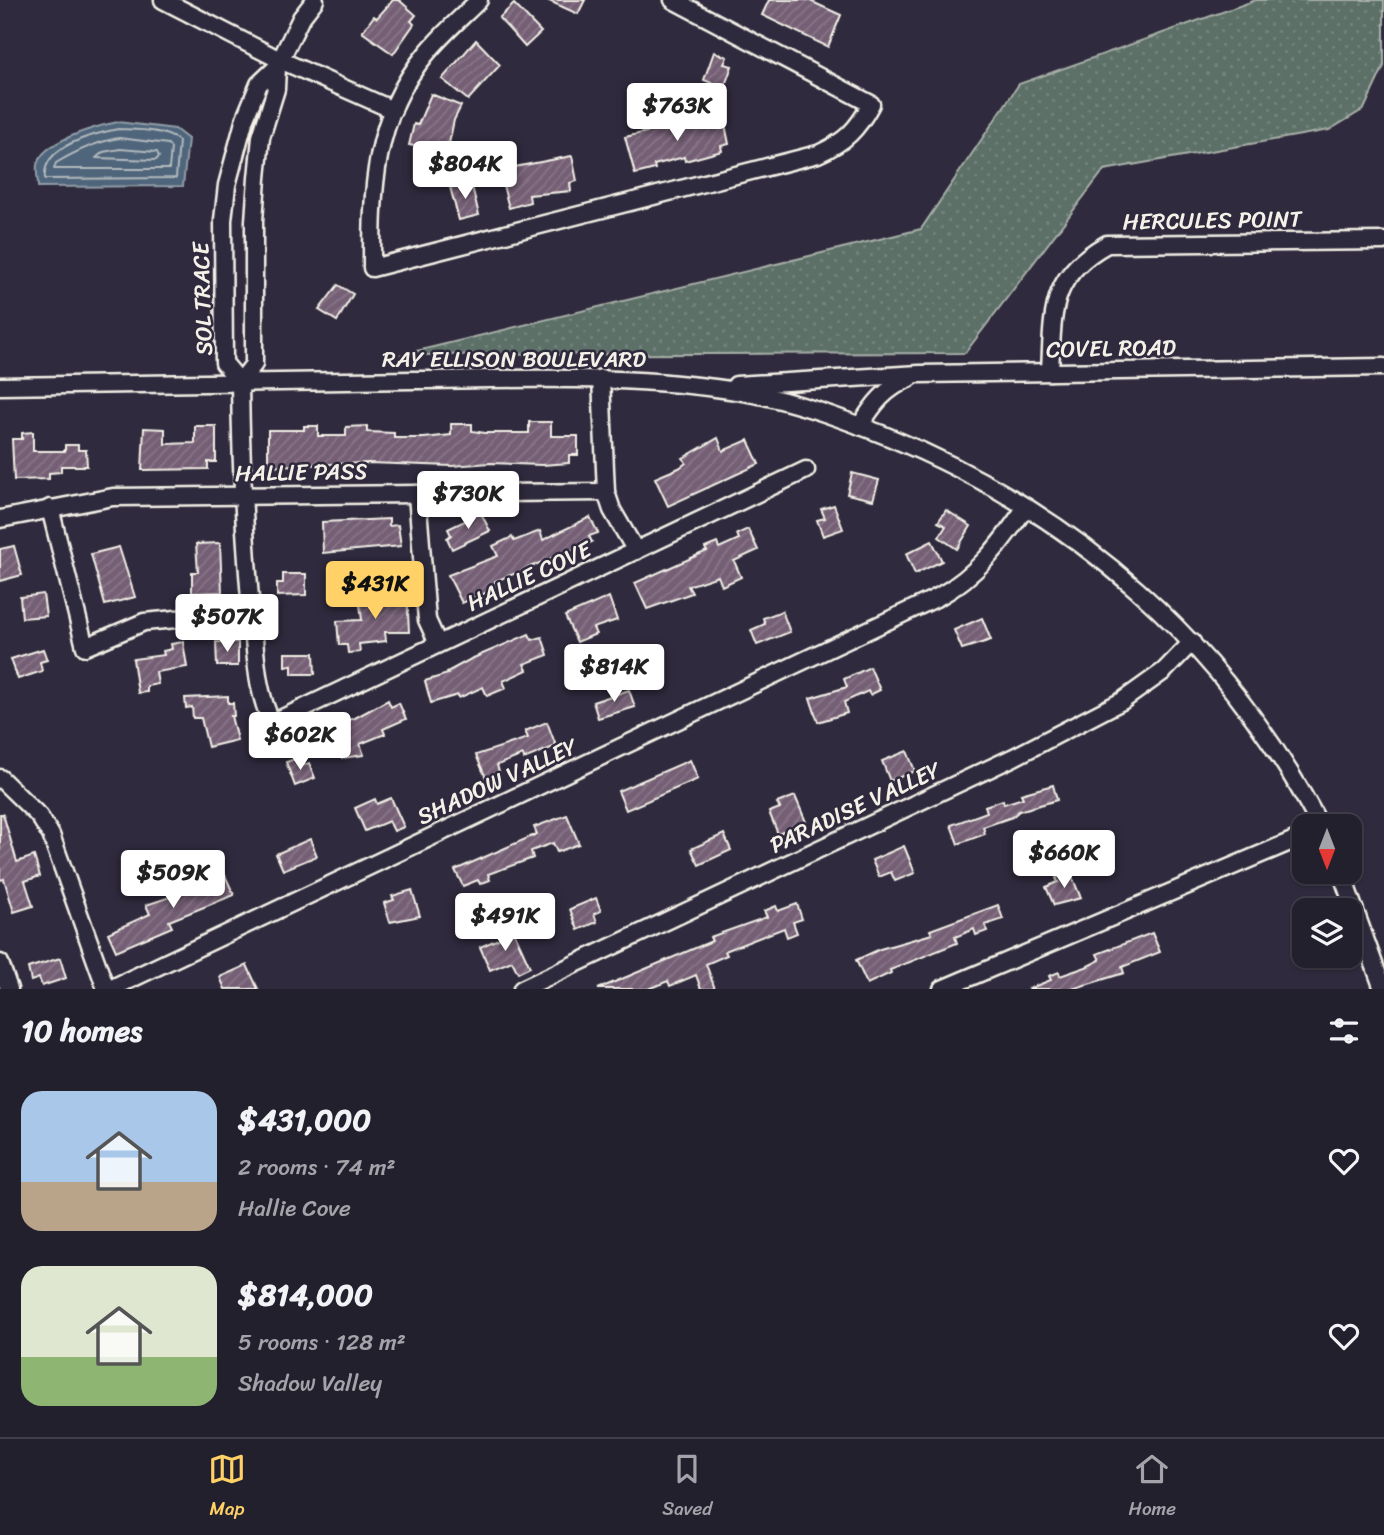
<!DOCTYPE html>
<meta charset="utf-8">
<style>
:root{--surface:#23202e;--page:#2b2836;--text:#f1f3f6;--muted:#a3a3aa;--line:#403e4a;--accent:#ffd166}
body{margin:0;font-family:Sriracha,sans-serif;background:var(--page);color:var(--text);height:100vh;display:flex;flex-direction:column;font-size:26px;white-space:nowrap}
*{box-sizing:border-box;margin:0}
p{font-size:23px;color:var(--muted)}
.icon{flex:none;width:38px;height:38px;fill:none;stroke:currentColor;stroke-width:2;stroke-linecap:round;stroke-linejoin:round}
.map{position:relative;height:989px;overflow:hidden}
.panel{display:flex;flex-direction:column;background:var(--surface);flex:1}
.panel>*{flex:none}
.needle{width:46px;rotate:180deg}
.controls{position:absolute;left:1292px;top:814px;display:grid;gap:14px}
.controls a{display:grid;place-items:center;width:70px;height:70px;border-radius:14px;background:var(--surface);box-shadow:0 2px 5px #0004,0 0 0 2px var(--line);font-size:35px}
.price{position:absolute;translate:-50% -60px;padding:0 16px;border-radius:7px;background:#fff;color:#222;font-size:23px;line-height:46px;filter:drop-shadow(0 2px 4px #0008)}
.price::after{content:'';position:absolute;left:50%;top:42px;width:21px;height:16px;margin-left:-10px;background:inherit;clip-path:polygon(0 0,100% 0,50% 100%)}
.price.selected{background:var(--accent);color:#111}
ul{padding:0;list-style:none}
li{display:flex;align-items:center;gap:21px;height:175px;padding:0 21px}
li span{display:grid;place-items:center;flex:none;width:196px;height:140px;border-radius:21px;color:#555}
li>.icon{margin-inline-start:auto}
span .icon{width:84px;height:84px;fill:#fffc;stroke-width:1}
li b{font-size:30px}
h2{display:flex;justify-content:space-between;align-items:center;height:84px;padding:0 21px;font-size:30px}
.tab-bar{display:flex;justify-content:space-around;align-items:center;height:98px;border-top:2px solid var(--line);background:var(--surface);font-size:19px;color:var(--muted)}
.tab-bar a{display:grid;justify-items:center;gap:4px}
.tab-bar .selected{color:var(--accent)}
.map>svg:first-child{display:block}
.grass{fill:url(#grass-dots);stroke:#a8b0a8;stroke-width:2}
.water{fill:#4f657b;stroke:#919da7;stroke-width:2}
.lines{fill:none;stroke-linecap:round;stroke-linejoin:round}
.shore{stroke:#b2b9bc;stroke-width:2}
.building{fill:url(#building-hatch);stroke:#f4f1e8;stroke-width:2}
.minor-casing{stroke:#f4f1e8;stroke-width:21}
.minor{stroke:#2f2a3d;stroke-width:16}
.labels{text-anchor:middle;stroke-width:5;stroke-linejoin:round;paint-order:stroke}
.street-label{font-size:23px;fill:#f4f1e8;stroke:#2f2a3d}
</style>
<div class="map">
<svg width="1384" height="989" viewBox="0 0 1384 989">
<defs>
<pattern id="grass-dots" width="8" height="8" patternUnits="userSpaceOnUse" patternTransform="scale(1.75)"><rect width="8" height="8" fill="#5b6f68"/><path d="M2 2h.1M6 6h.1" fill="none" stroke="#73847e" stroke-width="1.8" stroke-linecap="round"/></pattern>
<pattern id="building-hatch" width="6" height="6" patternUnits="userSpaceOnUse" patternTransform="scale(1.75)"><rect width="6" height="6" fill="#745e75"/><path d="M-1 1l2-2M0 6l6-6M5 7l2-2" fill="none" stroke="#887689"/></pattern>
</defs>
<rect width="100%" height="100%" fill="#2f2a3d"/>
<filter id="ink" filterUnits="userSpaceOnUse"><feTurbulence type="fractalNoise" baseFrequency=".0143" numOctaves="2"/><feDisplacementMap in="SourceGraphic" scale="14" xChannelSelector="R" yChannelSelector="G"/><feConvolveMatrix kernelMatrix="1 2 1 2 8 2 1 2 1" color-interpolation-filters="sRGB"/></filter>
<g filter="url(#ink)">
<path class="grass" d="M1256,0H1384V66L1364,109L1329,130L1104,170L965,353L400,355L921,229L1019,84Z"/>
<path class="water" d="M118,122L175,129L188,139L183,186L38,187C38,180 36,171 37,165C42,141 97,126 118,122Z"/>
<g class="lines">
<g class="shore">
<path d="M118,129C138,130 163,129 179,141L176,178L45,179C41,146 93,134 118,129Z"/>
<path d="M119,138L168,144L171,148L169,169H54L56,163C76,151 96,142 119,138Z"/>
<path d="M120,149L157,152L159,157L156,160L96,158L103,152Z"/>
</g>
</g>
<g class="building">
<path d="M393,0H399L416,15L411,21L414,24L393,54L362,32L374,16L377,18Z"/>
<path d="M547,0H585L578,14Z"/>
<path d="M769,0H808L841,15L828,47L762,15Z"/>
<path d="M514,4L541,32L525,47L499,18Z"/>
<path d="M476,40L500,65L468,100L442,79Z"/>
<path d="M714,52L727,57L724,64L732,66L724,88L704,80Z"/>
<path d="M431,94L461,106L454,120L447,153L409,145L414,124L418,125Z"/>
<path d="M723,114L729,144L721,146L722,151L685,161L684,157L654,165L655,169L635,174L625,137Z"/>
<path d="M572,156L577,181L570,183L571,191L529,195L530,202L509,208L499,170Z"/>
<path d="M471,182L479,215L459,220L450,187Z"/>
<path d="M338,285L353,294L337,321L319,310Z"/>
<path d="M529,422H551V436H578V455H569V463L542,465L490,463L452,466L369,463L268,466V430H304V426H318V436H346V427L367,426V432L394,433V438H424L451,435V424H472V431L485,433H529Z"/>
<path d="M195,426H216V462H208V469L142,470L144,428L165,429V444L195,443Z"/>
<path d="M33,432V451H65V445H78V450H86L87,466H61V472L49,473V479L14,480L12,439H22V433Z"/>
<path d="M718,438L723,451L748,440L759,464L668,506L655,478L679,468L686,463L683,458Z"/>
<path d="M852,473L879,480L873,500L847,494Z"/>
<path d="M834,505L843,529L823,536L817,520L825,518L821,509Z"/>
<path d="M946,510L971,526L957,549L939,537L946,526L938,522Z"/>
<path d="M481,513L490,531L452,549L447,538L451,535L448,529Z"/>
<path d="M590,517L598,533L589,536L592,542L527,568L529,572L518,577L516,573L495,581L497,588L462,603L448,575L498,556L493,546L512,537L514,541L540,531L543,540Z"/>
<path d="M389,519V526L398,525L401,546L323,553L322,522Z"/>
<path d="M748,529L758,550L734,561L741,577L722,586L718,576L688,586L692,593L647,609L635,583L707,551L705,548L717,543L719,548L739,539L737,534Z"/>
<path d="M932,541L942,561L915,574L906,554Z"/>
<path d="M220,543L222,592L192,593V572H198L196,544Z"/>
<path d="M14,546L22,575L0,581V549Z"/>
<path d="M119,547L135,597L105,605L91,554Z"/>
<path d="M283,574H306V595L277,596V583H283Z"/>
<path d="M407,592L409,632H385L386,641L359,644L360,652L348,653L347,645H339L337,621L362,620L359,597Z"/>
<path d="M43,594L46,616L22,618L20,597Z"/>
<path d="M609,597L617,620L593,628L596,634L577,642L565,616Z"/>
<path d="M782,611L790,632L757,645L751,630L765,624L763,618Z"/>
<path d="M982,618L991,640L962,649L954,630Z"/>
<path d="M529,634L532,640L542,637L548,655L524,664L527,670L503,681L506,688L487,696L483,687L459,698L458,695L431,703L425,681L448,674L447,672L471,659Z"/>
<path d="M183,642L187,667L156,672L158,684L147,686V692L138,693L133,659L164,655L163,651L172,649L171,644Z"/>
<path d="M216,642H238V666H217Z"/>
<path d="M43,649L47,660L40,662L42,671L18,679L11,659Z"/>
<path d="M285,653H314L315,674H292V665L285,666Z"/>
<path d="M870,667L880,690L870,695L868,691L844,702L847,713L818,722L810,698L847,687L844,679Z"/>
<path d="M629,690L635,707L598,718L593,702Z"/>
<path d="M228,696V703H233L234,716H231L237,740L208,747L201,718H193L192,707L186,708L185,698Z"/>
<path d="M388,700L391,707L399,703L406,719L383,729L385,734L360,744L364,755L342,758L331,725L355,718Z"/>
<path d="M547,722L556,746L524,759L523,755L497,765L499,772L486,778L476,755L528,738L525,731Z"/>
<path d="M907,751L915,771L890,781L882,761Z"/>
<path d="M298,758L301,766L309,763L315,778L295,786L286,762Z"/>
<path d="M690,760L698,779L626,810L618,791Z"/>
<path d="M1053,785L1057,800L1019,811L1012,817L983,827L985,834L958,844L951,825L987,812L985,806L1003,800L1004,804L1023,798L1021,794Z"/>
<path d="M795,796L806,822L778,834L769,812L780,808L777,803Z"/>
<path d="M391,798L404,827L394,831L389,821L365,831L355,808L375,799L377,804Z"/>
<path d="M0,814H3L17,862L34,856L40,876L25,881L33,906L14,912L4,879L0,880Z"/>
<path d="M567,815L579,844L557,852L553,843L531,851L533,858L488,874L490,880L480,884L478,880L463,886L455,870L537,834L534,827Z"/>
<path d="M724,834L731,850L699,865L691,849Z"/>
<path d="M310,839L317,856L283,870L276,854Z"/>
<path d="M904,846L915,873L895,881L891,872L879,877L872,860Z"/>
<path d="M223,871L234,895L169,921L172,927L116,951L108,933L150,914L146,905L191,890L189,885Z"/>
<path d="M1070,872L1081,898L1054,905L1046,887L1058,882L1056,878Z"/>
<path d="M412,890L420,916L390,922L384,903L394,900L392,896Z"/>
<path d="M596,898L601,911L594,914L597,922L578,930L570,909Z"/>
<path d="M797,904L802,919L793,922L797,933L787,937L784,928L725,951L727,955L706,964L715,989H701L696,975L670,986L668,981L648,989H598L712,941L710,937L767,917L764,911L776,906L778,911Z"/>
<path d="M998,905L1003,919L985,925L987,931L976,935L974,929L955,937L957,943L890,970L891,973L867,984L856,960L880,949L932,934L930,930Z"/>
<path d="M514,932L530,967L518,973L512,961L490,970L480,947Z"/>
<path d="M1152,933L1160,952L1122,967L1124,973L1072,989H1028L1051,980L1049,976L1059,972L1060,976L1086,967L1100,960L1097,954Z"/>
<path d="M60,958L66,978L42,986L39,978L31,981L28,968Z"/>
<path d="M247,965L258,989H225L220,977Z"/>
</g>
<g class="lines">
<defs>
<g id="minor">
<path d="M163,0L280,60L393,110"/>
<path d="M479,0C461,18 441,35 426,54C373,118 372,190 372,268L818,154C845,142 857,130 871,104L673,0"/>
<path d="M277,67L276,89L261,137L257,178L254,221V364L240,382L224,363L223,220L227,185L245,118L259,84L277,67L301,18L315,0"/>
<path d="M1050,372C1053,312 1049,276 1107,244L1384,241"/>
<path d="M601,378L606,492L612,510L636,551"/>
<path d="M240,382C241,462 244,540 252,619C256,655 256,690 272,723L806,470"/>
<path d="M736,385L919,374L1384,367"/>
<path d="M0,386C137,384 275,382 412,380C524,379 637,374 748,393C795,401 840,418 884,435C1075,512 1225,643 1320,826"/>
<path d="M860,426C874,403 885,389 910,378"/>
<path d="M417,494L427,620L438,644"/>
<path d="M50,508L85,647L144,622L251,612"/>
<path d="M0,519L113,497L606,492"/>
<path d="M0,778L39,816L51,835L106,989"/>
<path d="M1341,872L1383,989"/>
<path d="M0,963L9,989"/>
<path d="M110,989L938,597C978,575 1001,543 1026,507"/>
<path d="M522,989L1014,757L1122,701L1164,671L1192,642"/>
<path d="M942,989L1304,836"/>
</g>
</defs>
<use href="#minor" class="minor-casing"/>
<use href="#minor" class="minor"/>
</g>
</g>
<g class="labels">
<g class="street-label">
<text transform="translate(1212 220) rotate(-1)" y="8">HERCULES POINT</text>
<text transform="translate(202 299) rotate(-92)" y="8">SOL TRACE</text>
<text transform="translate(1111 348) rotate(-1)" y="8">COVEL ROAD</text>
<text x="514" y="367">RAY ELLISON BOULEVARD</text>
<text transform="translate(301 472) rotate(-1)" y="8">HALLIE PASS</text>
<text transform="translate(529 576) rotate(-25)" y="8">HALLIE COVE</text>
<text transform="translate(497 781) rotate(-25)" y="8">SHADOW VALLEY</text>
<text transform="translate(855 807) rotate(-25)" y="8">PARADISE VALLEY</text>
</g>
</g>
</svg>
<div class="controls">
<a><svg class="needle" viewBox="-14 -14 28 28"><path d="M0-13l5 13h-10z" fill="#e53935"/><path d="M0 13l5-13h-10z" fill="#a3a3aa"/></svg></a>
<a><svg class="icon" aria-label="layers" viewBox="0 0 24 24"><path d="M12 4l9 5-9 5-9-5zM3 14l9 5 9-5"/></svg></a>
</div>
<b class="price" style="left:677px;top:143px">$763K</b>
<b class="price" style="left:465px;top:201px">$804K</b>
<b class="price" style="left:468px;top:531px">$730K</b>
<b class="price selected" style="left:375px;top:621px">$431K</b>
<b class="price" style="left:227px;top:654px">$507K</b>
<b class="price" style="left:614px;top:704px">$814K</b>
<b class="price" style="left:300px;top:772px">$602K</b>
<b class="price" style="left:1064px;top:890px">$660K</b>
<b class="price" style="left:173px;top:910px">$509K</b>
<b class="price" style="left:505px;top:953px">$491K</b>
</div>
<section class="panel">
<h2>10 homes<svg class="icon" aria-label="filters" viewBox="0 0 24 24"><path d="M4 7h16M4 17h16"/><circle cx="9" cy="7" r="2"/><circle cx="15" cy="17" r="2"/></svg></h2>
<ul>
<li><span style="background:linear-gradient(#a9c7e8 65%,#b9a48a 0)"><svg class="icon" aria-label="home" viewBox="0 0 24 24"><path d="M3 11l9-7 9 7M6 9v11h12V9"/></svg></span><div><b>$431,000</b><p>2 rooms · 74 m²</p><p>Hallie Cove</p></div><svg class="icon" aria-label="heart" viewBox="0 0 24 24"><path d="M12 20l-8-8c-3-5 5-10 8-4 3-6 11-1 8 4z"/></svg></li>
<li><span style="background:linear-gradient(#dfe7d0 65%,#8fb573 0)"><svg class="icon" aria-label="home" viewBox="0 0 24 24"><path d="M3 11l9-7 9 7M6 9v11h12V9"/></svg></span><div><b>$814,000</b><p>5 rooms · 128 m²</p><p>Shadow Valley</p></div><svg class="icon" aria-label="heart" viewBox="0 0 24 24"><path d="M12 20l-8-8c-3-5 5-10 8-4 3-6 11-1 8 4z"/></svg></li>
</ul>
</section>
<nav class="tab-bar">
<a class="selected"><svg class="icon" aria-label="map" viewBox="0 0 24 24"><path d="M3 6l6-2 6 2 6-2v14l-6 2-6-2-6 2zM9 4v14M15 6v14"/></svg>Map</a>
<a><svg class="icon" aria-label="saved" viewBox="0 0 24 24"><path d="M7 4h10v16l-5-4-5 4z"/></svg>Saved</a>
<a><svg class="icon" aria-label="home" viewBox="0 0 24 24"><path d="M3 11l9-7 9 7M6 9v11h12V9"/></svg>Home</a>
</nav>
